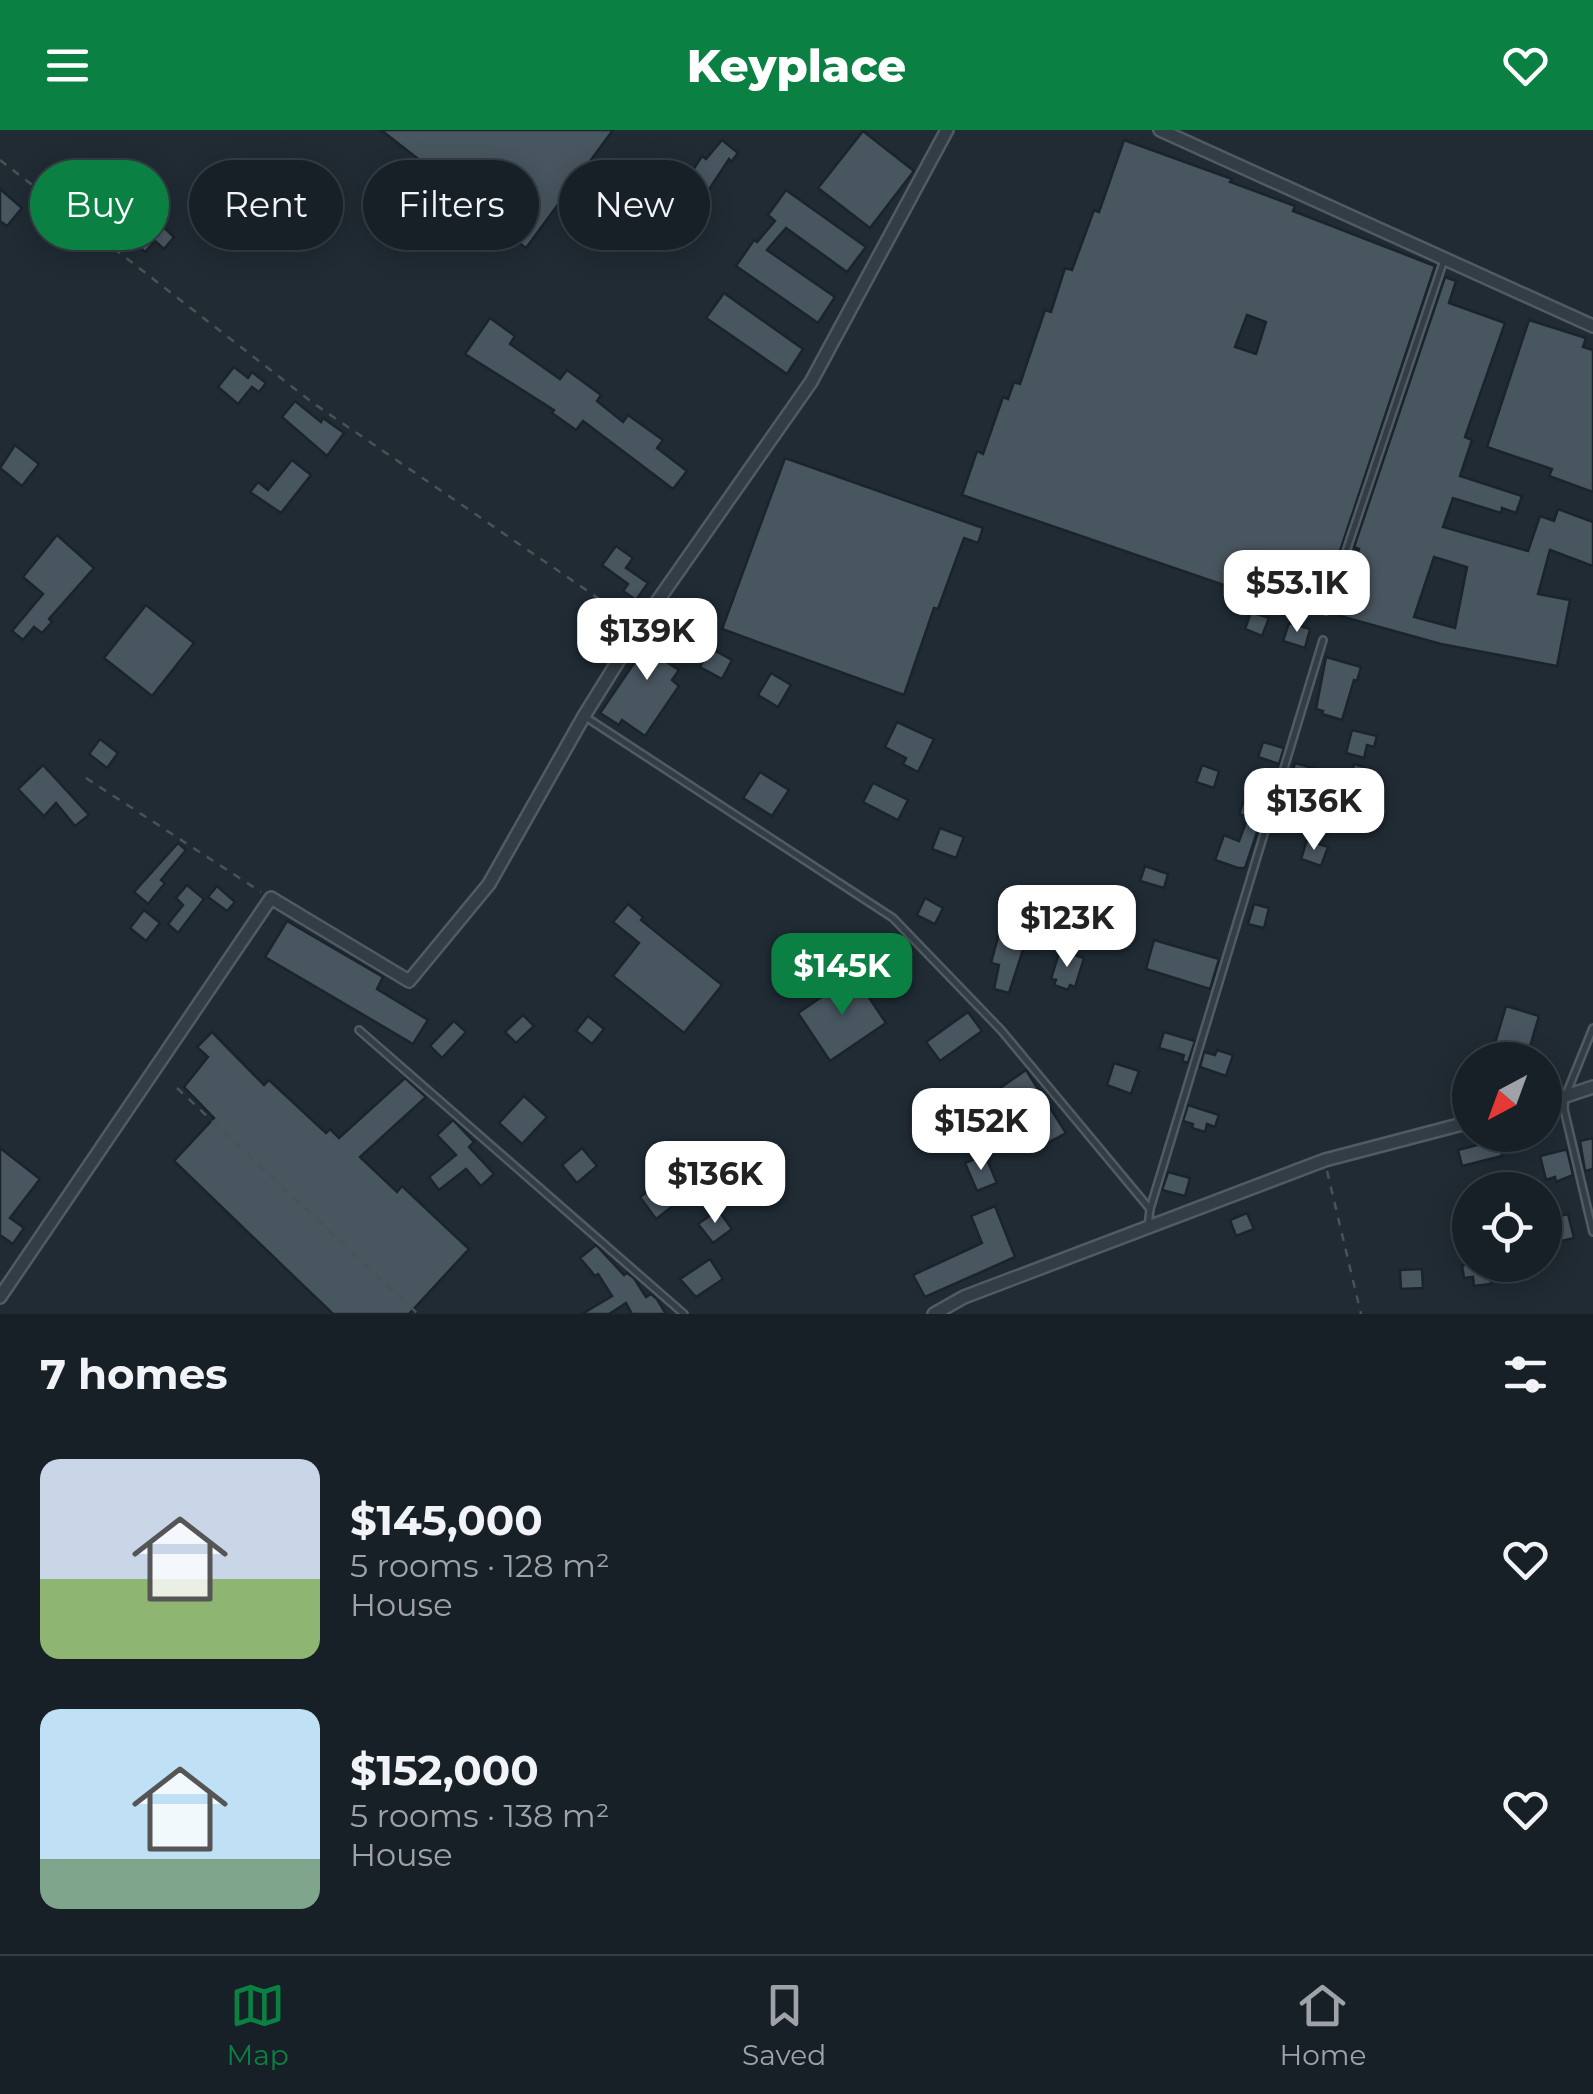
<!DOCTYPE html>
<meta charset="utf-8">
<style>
:root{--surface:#182027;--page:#252d33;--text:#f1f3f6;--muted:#9fa3a7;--line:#363e44;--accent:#0b8043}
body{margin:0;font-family:Montserrat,sans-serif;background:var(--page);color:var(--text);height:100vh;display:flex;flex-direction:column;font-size:38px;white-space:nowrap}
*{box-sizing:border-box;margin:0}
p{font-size:32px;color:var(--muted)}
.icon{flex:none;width:55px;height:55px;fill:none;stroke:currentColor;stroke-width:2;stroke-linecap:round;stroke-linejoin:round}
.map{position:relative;height:1184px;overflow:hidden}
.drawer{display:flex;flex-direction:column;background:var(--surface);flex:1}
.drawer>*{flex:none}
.hud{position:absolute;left:30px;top:30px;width:1000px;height:90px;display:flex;gap:20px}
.needle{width:65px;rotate:221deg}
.controls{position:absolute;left:1452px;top:912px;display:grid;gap:20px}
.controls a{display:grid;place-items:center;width:110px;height:110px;border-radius:50%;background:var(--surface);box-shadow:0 5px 25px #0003,0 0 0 2px var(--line);font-size:50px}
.price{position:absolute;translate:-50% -85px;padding:0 22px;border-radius:20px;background:#fff;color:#222;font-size:32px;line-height:65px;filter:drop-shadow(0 2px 5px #0008)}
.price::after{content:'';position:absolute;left:50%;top:60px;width:30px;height:22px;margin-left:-15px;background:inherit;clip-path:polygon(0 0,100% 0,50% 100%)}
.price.on{background:var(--accent);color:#fff}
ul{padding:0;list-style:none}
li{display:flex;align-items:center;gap:30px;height:250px;padding:0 40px}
li span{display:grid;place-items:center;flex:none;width:280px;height:200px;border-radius:20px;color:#555}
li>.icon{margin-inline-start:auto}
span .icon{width:120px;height:120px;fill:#fffc;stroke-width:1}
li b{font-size:42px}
h2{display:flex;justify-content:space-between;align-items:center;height:120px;padding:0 40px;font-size:42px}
.pill{padding:0 35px;border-radius:45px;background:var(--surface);box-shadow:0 5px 25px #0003,0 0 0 2px var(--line);font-size:35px;line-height:90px}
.pill.on{background:var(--accent);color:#fff}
header{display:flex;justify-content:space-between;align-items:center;height:130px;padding:0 40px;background:var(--accent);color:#fff;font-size:45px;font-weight:800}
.tabs{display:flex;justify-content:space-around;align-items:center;height:140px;border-top:2px solid var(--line);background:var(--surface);font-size:28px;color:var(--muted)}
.tabs a{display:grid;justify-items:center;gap:5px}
.tabs .on{color:var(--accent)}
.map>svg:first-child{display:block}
.building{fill:#485660;stroke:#1b242b;stroke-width:2.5;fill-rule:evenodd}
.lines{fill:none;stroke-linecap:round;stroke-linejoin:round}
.service-casing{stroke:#515b63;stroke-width:10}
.minor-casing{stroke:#515b63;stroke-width:16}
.path{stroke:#435655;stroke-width:2.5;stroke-dasharray:8 8;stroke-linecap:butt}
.service{stroke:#333d45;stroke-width:5}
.minor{stroke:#333d45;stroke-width:11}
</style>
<header><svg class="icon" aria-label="menu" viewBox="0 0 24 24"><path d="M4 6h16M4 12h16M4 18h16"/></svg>Keyplace<svg class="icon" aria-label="heart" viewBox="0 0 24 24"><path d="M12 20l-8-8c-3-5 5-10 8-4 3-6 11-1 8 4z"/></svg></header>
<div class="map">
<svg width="1593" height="1184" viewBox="0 0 1593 1184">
<rect width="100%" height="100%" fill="#202b34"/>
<g class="building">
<path d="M381,0H613L526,118L468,76L472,71Z"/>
<path d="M863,1L914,41L870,98L818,58Z"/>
<path d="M722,10L738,23L731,32L729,29L706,64L686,51L702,26L706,29Z"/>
<path d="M1124,10L1232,49L1230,52L1295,76L1293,81L1435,136L1320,481L1249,457L1247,463L962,365L977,321L983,324L1003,267L1008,269L1014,252L1020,254L1045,180L1051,182L1065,138L1072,140L1094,80L1099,82ZM1247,185L1266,192L1256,224L1235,217Z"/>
<path d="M89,36L106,51L88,72L71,57Z"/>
<path d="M295,56L308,66L295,83L282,72Z"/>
<path d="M0,59L22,78L7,96L0,91Z"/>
<path d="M786,60L866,117L847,142L786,98L767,120L835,167L818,193L736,136L754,110L757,112L775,91L768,85Z"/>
<path d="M126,71L153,87L174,107L164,119L155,111L145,122L132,110L144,97L122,96L113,89Z"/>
<path d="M1445,147L1456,151L1449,173L1505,193L1465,307L1472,310L1460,346L1522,366L1516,383L1502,378L1501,383L1453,368L1443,397L1528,421L1540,386L1554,391L1558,379L1593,392V436L1550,420L1538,464L1570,470L1557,536L1441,514L1340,486L1359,419L1354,417ZM1434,427L1467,437L1455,498L1414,487Z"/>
<path d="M724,163L803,219L787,244L706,188Z"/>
<path d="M490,188L515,206L510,214L560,249L567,240L601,265L597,271L623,292L628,285L663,310L657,318L687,341L673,359L583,291L576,300L552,283L554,280L465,224Z"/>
<path d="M1529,190L1586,208L1583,217L1593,220V362L1549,346L1552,339L1487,317Z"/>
<path d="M234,237L248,248L252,242L266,253L259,262L252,257L238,274L218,257Z"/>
<path d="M295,271L321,292L323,288L344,303L327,326L282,287Z"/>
<path d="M15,315L39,334L22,356L0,338Z"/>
<path d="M785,328L983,398L978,413L964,408L938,479L934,478L904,565L722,499Z"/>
<path d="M292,330L311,345L281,383L250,362L258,352L268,360Z"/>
<path d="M57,405L94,438L49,489L52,492L42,503L34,497L23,510L12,501L43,464L23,447Z"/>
<path d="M616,416L633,428L626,438L648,453L636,470L623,461L628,454L602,435Z"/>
<path d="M146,475L194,513L152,566L104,528Z"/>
<path d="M1251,482L1269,488L1262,506L1245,499Z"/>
<path d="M662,492L688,505L668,533L679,540L672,550L679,556L645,606L622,590L619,595L600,583Z"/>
<path d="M1289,493L1310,499L1305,518L1283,511Z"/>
<path d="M710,518L732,530L722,549L700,537Z"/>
<path d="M1326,527L1361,537L1357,551L1354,550L1342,590L1322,584L1323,581L1316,579Z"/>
<path d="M771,543L791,555L778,577L758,565Z"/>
<path d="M897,592L934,609L918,642L903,634L906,628L885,617Z"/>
<path d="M1352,600L1377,606L1374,617L1367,615L1364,628L1346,623Z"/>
<path d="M100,609L118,623L107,638L89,624Z"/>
<path d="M1263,612L1284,618L1279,634L1258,627Z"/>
<path d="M1295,633L1320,640L1315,658L1290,650Z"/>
<path d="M1354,634L1371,639L1354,687L1342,683L1352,651H1350Z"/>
<path d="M43,635L89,685L75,696L56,673L44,686L18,659Z"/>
<path d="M1202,635L1219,641L1214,658L1196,652Z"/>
<path d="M760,642L789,660L772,686L743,668Z"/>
<path d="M873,653L908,670L898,690L863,672Z"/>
<path d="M1250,653L1271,661L1245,738H1238L1215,730L1224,705L1239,711L1248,687L1239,684Z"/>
<path d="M940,698L964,707L956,728L932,719Z"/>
<path d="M1307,710L1328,717L1321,736L1301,729Z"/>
<path d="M178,713L186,720L161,750L165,753L148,774L134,762Z"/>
<path d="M1145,736L1168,744L1164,758L1140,751Z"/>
<path d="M187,755L204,769L178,803L168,794L183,775L176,768Z"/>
<path d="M217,756L235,772L227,781L208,767Z"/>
<path d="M925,768L943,778L935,794L917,785Z"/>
<path d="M628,774L643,787L641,790L722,855L684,903L613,846L639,813L613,792Z"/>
<path d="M1254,774L1269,778L1264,798L1248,794Z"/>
<path d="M144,780L160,793L146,811L130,798Z"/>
<path d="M1005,781L1033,789L1009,863L994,859L999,835L991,833Z"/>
<path d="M287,791L383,847L377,859L428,890L413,914L265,827Z"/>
<path d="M1154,810L1219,829L1210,859L1146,839Z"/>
<path d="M1060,820L1084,828L1075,857L1070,855L1068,860L1054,855L1056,850L1051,849Z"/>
<path d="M854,845L886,893L830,931L798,883Z"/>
<path d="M1506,876L1539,886L1526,930H1490Z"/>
<path d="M968,882L982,901L940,931L926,912Z"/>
<path d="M523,885L534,896L516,913L505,902Z"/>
<path d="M588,886L604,899L592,914L576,901Z"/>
<path d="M454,891L466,902L442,928L430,916Z"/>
<path d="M212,902L264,955L269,950L326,1003L330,999L339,1008L405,948L426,967L360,1027L397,1062L402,1056L469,1119L409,1184H333L174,1031L214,988L184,957L208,927L197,917Z"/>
<path d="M1164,902L1195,911L1188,933L1182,931L1184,925L1159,918Z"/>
<path d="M1217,920L1233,925L1226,946L1200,937L1204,922L1215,925Z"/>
<path d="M1114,933L1139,941L1131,964L1107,955Z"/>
<path d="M1026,940L1066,1003L1042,1016L1022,981L1012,989L993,963Z"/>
<path d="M524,966L547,987L522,1014L499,993Z"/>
<path d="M1188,975L1219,985L1215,997L1207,994L1205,1002L1192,998L1193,994L1183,991Z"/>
<path d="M453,990L474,1012L469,1017L494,1044L481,1056L466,1039L439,1060L429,1047L456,1025L437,1005Z"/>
<path d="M1593,1008V1039L1585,1041L1580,1011Z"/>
<path d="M1500,1009L1502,1026L1462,1036L1458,1020Z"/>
<path d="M0,1018L40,1049L10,1088L24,1098L13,1114L0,1105Z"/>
<path d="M582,1018L597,1036L577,1053L562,1035Z"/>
<path d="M704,1018L721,1039L656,1089L640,1067Z"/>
<path d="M1564,1020H1567L1573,1045L1556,1052L1555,1047L1546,1050L1540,1026Z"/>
<path d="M985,1025L997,1053L977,1061L965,1033Z"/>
<path d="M1168,1042L1190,1048L1185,1066L1162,1060Z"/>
<path d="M995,1076L1015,1127L925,1167L913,1145L982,1113L971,1086Z"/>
<path d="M718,1080L732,1099L713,1113L698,1094Z"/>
<path d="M1247,1083L1254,1099L1236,1106L1230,1090Z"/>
<path d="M1568,1084L1574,1108L1557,1112L1555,1102L1550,1103L1547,1089Z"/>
<path d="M596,1115L624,1145L627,1143L634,1148L646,1167L651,1164L657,1169L666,1184H632L626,1173L609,1184H582L612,1166L598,1144L595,1146L580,1128Z"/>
<path d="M710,1129L723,1149L696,1167L680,1149Z"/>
<path d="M1462,1135H1489L1491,1154L1474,1156L1473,1147L1464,1148Z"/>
<path d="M1422,1139L1423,1158L1401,1159L1400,1140Z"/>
</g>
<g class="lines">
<defs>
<g id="service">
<path d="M1326,481L1444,130"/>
<path d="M584,586L893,788L1001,900L1150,1079"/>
<path d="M1593,898L1565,967L1564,979L1593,1102"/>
<path d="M359,900L684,1184"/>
<path d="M1148,1097L1150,1079L1323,510"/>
</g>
<g id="minor">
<path d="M1160,0L1593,196"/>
<path d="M1545,973L1593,957"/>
<path d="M0,1167L271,768L409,851L489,754L584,586L640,496L811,252L947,0"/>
<path d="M934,1184L964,1167L1325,1030L1470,992"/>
</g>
</defs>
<use href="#service" class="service-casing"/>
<use href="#minor" class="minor-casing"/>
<g class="path">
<path d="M0,30L313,273L630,490"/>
<path d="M86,648L261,762"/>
<path d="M177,958L418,1184"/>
<path d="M1327,1041L1361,1184"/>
</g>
<use href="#service" class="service"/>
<use href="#minor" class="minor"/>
</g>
</svg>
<div class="controls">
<a><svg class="needle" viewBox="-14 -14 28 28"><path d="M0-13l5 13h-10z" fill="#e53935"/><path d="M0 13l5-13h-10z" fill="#9fa3a7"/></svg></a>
<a><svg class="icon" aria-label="locate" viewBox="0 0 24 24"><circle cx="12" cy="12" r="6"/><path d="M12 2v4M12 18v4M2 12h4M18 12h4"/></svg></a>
</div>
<b class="price" style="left:1297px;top:505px">$53.1K</b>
<b class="price" style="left:647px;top:553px">$139K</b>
<b class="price" style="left:1314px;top:723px">$136K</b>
<b class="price" style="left:1067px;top:840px">$123K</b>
<b class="price on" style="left:842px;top:888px">$145K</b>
<b class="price" style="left:981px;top:1043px">$152K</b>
<b class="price" style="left:715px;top:1096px">$136K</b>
<div class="hud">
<a class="pill on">Buy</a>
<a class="pill">Rent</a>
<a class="pill">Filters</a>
<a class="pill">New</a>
</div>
</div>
<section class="drawer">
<h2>7 homes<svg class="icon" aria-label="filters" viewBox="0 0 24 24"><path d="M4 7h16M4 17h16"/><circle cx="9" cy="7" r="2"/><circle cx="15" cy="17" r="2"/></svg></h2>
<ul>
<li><span style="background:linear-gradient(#c9d6e8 60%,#8fb573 0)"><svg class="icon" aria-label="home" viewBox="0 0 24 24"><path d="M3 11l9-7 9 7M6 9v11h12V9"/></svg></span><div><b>$145,000</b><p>5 rooms · 128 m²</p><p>House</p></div><svg class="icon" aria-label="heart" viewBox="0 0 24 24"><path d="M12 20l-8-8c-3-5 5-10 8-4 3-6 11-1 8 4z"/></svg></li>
<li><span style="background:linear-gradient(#bfe0f5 75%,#7fa58c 0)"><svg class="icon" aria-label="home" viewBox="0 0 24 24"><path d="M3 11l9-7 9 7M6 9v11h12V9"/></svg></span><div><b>$152,000</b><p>5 rooms · 138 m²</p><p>House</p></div><svg class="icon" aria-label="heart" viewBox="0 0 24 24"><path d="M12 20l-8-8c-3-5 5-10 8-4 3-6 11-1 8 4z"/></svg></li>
</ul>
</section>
<nav class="tabs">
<a class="on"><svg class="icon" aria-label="map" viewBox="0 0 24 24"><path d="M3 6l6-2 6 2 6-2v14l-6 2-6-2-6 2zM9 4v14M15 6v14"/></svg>Map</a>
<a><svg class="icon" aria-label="saved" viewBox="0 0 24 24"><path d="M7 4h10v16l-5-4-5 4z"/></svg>Saved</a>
<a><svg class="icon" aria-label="home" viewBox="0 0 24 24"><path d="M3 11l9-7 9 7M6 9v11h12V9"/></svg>Home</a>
</nav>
